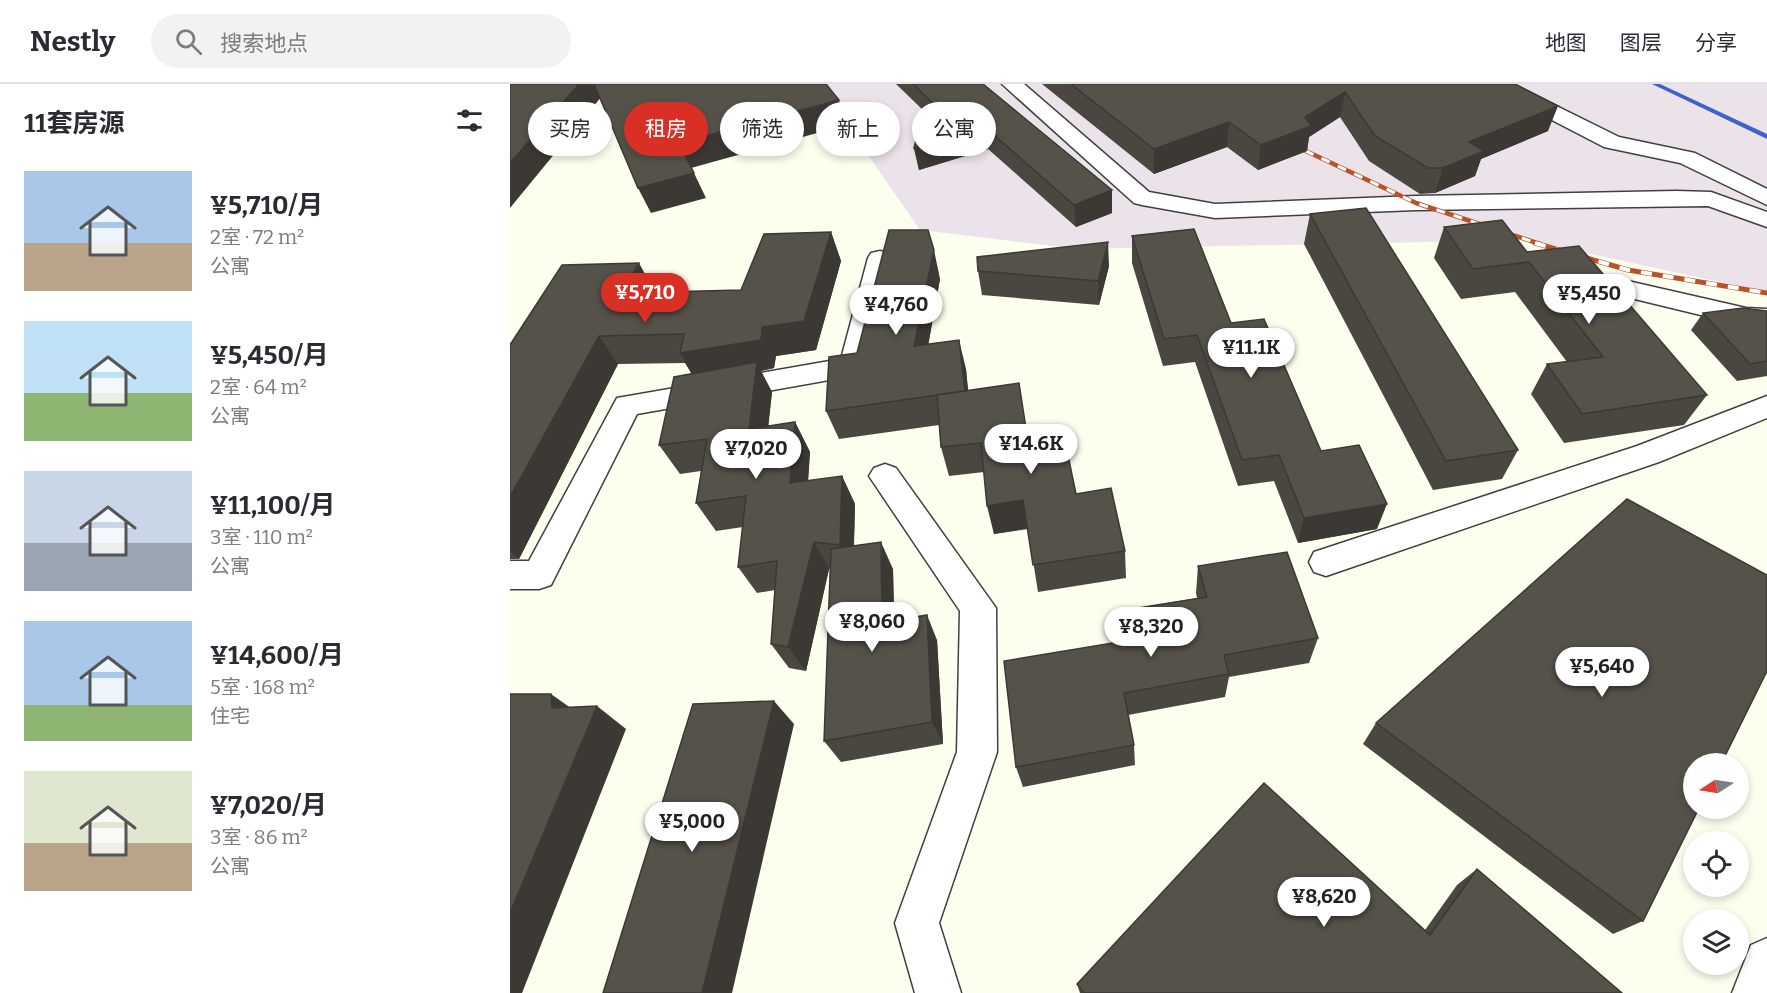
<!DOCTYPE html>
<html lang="zh">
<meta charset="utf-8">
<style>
:root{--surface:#fff;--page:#f2f2f3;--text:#2b2b33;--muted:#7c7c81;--line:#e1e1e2;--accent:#d93025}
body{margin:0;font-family:Bitter,"Noto Sans SC",serif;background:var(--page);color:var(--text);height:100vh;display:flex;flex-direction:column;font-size:22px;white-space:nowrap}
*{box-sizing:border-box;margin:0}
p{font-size:20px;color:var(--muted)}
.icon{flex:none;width:33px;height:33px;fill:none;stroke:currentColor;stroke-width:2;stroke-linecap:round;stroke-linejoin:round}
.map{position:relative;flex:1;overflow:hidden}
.side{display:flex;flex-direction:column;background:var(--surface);width:510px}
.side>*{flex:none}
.hud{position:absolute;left:18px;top:18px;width:570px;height:54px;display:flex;gap:12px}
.needle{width:39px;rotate:258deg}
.controls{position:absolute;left:1173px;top:669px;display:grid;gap:12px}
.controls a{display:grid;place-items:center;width:66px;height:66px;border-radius:50%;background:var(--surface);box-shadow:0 3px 9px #0003;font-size:30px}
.price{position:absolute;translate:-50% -51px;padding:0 14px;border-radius:21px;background:#fff;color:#222;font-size:20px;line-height:39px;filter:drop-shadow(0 2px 3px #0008)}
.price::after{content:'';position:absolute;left:50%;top:36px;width:18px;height:14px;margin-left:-9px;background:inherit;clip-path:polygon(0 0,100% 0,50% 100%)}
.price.active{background:var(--accent);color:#fff}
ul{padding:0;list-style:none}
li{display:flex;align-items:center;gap:18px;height:150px;padding:0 24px}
li span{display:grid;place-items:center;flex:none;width:168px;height:120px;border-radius:0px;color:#555}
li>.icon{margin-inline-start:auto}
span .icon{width:72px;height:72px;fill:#fffc;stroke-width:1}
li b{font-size:26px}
h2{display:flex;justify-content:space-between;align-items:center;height:72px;padding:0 24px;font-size:26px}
.chip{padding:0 21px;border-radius:27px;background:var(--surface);box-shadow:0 3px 9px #0003;font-size:21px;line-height:54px}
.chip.active{background:var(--accent);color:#fff}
header{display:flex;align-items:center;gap:36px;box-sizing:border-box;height:84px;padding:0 30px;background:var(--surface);border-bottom:2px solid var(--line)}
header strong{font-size:28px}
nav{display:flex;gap:33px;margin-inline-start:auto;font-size:21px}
.search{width:420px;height:54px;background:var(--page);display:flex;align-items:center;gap:15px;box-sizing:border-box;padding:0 21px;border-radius:33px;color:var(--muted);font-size:22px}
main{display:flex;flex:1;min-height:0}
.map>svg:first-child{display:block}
.industrial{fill:#ece2e9}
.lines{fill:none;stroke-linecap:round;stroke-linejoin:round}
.stream{fill:#3d63c9;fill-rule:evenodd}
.minor-casing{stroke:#404040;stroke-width:3}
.minor{fill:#fff;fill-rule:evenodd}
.rail-far1-casing{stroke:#b95229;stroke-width:4.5}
.rail-casing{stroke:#b95229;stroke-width:5}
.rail-far1{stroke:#fff;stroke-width:3;stroke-dasharray:9;stroke-linecap:butt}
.rail{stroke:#fff;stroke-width:4;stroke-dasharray:11;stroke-linecap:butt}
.wall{fill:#494740}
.shaded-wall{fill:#3c3934}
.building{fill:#55524a;stroke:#3c3934;stroke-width:1.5}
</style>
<header>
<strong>Nestly</strong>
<div class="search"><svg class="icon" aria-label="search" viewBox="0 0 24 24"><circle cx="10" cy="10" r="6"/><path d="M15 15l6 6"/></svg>搜索地点</div>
<nav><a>地图</a><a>图层</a><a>分享</a></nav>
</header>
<main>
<section class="side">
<h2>11套房源<svg class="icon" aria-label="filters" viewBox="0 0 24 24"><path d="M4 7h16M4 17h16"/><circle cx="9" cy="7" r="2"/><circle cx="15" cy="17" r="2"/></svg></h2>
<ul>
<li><span style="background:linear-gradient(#a9c7e8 60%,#b9a48a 0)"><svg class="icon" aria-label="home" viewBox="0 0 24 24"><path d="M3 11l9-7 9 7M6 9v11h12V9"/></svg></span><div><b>¥5,710/月</b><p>2室 · 72 m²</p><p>公寓</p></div></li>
<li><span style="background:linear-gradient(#bfe0f5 60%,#8fb573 0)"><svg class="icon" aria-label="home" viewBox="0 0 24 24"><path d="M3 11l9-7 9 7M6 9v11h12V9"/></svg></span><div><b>¥5,450/月</b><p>2室 · 64 m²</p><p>公寓</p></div></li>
<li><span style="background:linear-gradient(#c9d6e8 60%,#9aa5b1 0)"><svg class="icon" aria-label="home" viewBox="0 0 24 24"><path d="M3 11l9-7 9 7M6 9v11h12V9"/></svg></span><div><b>¥11,100/月</b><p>3室 · 110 m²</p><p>公寓</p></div></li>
<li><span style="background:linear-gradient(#a9c7e8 70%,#8fb573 0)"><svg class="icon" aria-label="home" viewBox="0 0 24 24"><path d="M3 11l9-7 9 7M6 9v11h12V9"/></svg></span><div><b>¥14,600/月</b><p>5室 · 168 m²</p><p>住宅</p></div></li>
<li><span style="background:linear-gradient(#dfe7d0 60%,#b9a48a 0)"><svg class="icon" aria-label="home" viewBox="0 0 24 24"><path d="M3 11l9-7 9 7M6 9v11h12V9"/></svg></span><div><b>¥7,020/月</b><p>3室 · 86 m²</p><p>公寓</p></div></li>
</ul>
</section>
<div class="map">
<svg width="1257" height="909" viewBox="0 0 1257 909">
<rect width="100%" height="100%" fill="#fcfeee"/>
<path class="industrial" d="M309,0H1257V208L1015,156L569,165L410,146Z"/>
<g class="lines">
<path class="stream" d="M1142,0H1150L1257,50V55Z"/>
<defs>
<g id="minor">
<path d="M492,0H514L639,108L705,120L906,112L1166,107L1201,108L1257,128V143L1198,122L906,126L705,134L632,121L624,119Z"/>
<path d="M977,0H1002L1109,53L1185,69L1257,105V121L1170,79L1094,63L980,4Z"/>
<path d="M370,167L379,169L382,174L357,283L353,290L127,330L41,501L29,505H0V477H19L107,314L331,275L358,174L361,169Z"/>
<path d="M1109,195L1236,224L1257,225V243L1236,242L1100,209L1096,203L1100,197Z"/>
<path d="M1257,312V334L1149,378L816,492L804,488L799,478L804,468L1127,362Z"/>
<path d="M375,380L386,384L486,524L487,668L429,839L451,909H405L385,839L447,668L450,527L359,392L364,384Z"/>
<path d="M1257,854V909H1222L1241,861Z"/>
</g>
</defs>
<use href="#minor" class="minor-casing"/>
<use href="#minor" class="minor"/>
<defs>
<path id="rail-far1" d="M779,59L906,119L1030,160"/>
<path id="rail" d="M1025,159L1118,186L1257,209"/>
</defs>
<use href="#rail-far1" class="rail-far1-casing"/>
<use href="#rail" class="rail-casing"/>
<use href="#rail-far1" class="rail-far1"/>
<use href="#rail" class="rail"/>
</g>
<g class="wall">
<path d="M386,0H473L602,106V129L566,143L478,65L409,86L404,64L414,27Z"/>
<path d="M532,0H1005L1038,47L971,75L965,92L925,109L910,110L859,77L830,33L799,53L797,67L748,86L717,63L644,90Z"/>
<path d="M800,130L1008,366L992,395L923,406L794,160Z"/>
<path d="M934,143L1017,168L1197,311L1174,341L1054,359L1021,310L1037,280L1057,278L1005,208L951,215L924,174Z"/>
<path d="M321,148L331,177L306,266L266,272L264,284L251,287L262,308L258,342L285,338L300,368L298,397L332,392L345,420L344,462L383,485L384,537L427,556L433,660L331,678L314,657L320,485H319L296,587L279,584L261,560L265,506L247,509L228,483L233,443L206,447L186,419L191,387L170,390L149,361L182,290L175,279L108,280L9,475H0V261L145,208L231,206Z"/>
<path d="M622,152L721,239L867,445L788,459L764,397L728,402L685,278L653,282L622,179Z"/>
<path d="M599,182L589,221L472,211L468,187Z"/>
<path d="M430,195L418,260L456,285L458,307L517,351L566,410L615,467L616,494L528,508L518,445L484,450L474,388L439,392L431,363L429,341L329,355L316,327L347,269Z"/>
<path d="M1257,227V292L1227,297L1181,246L1193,229Z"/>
<path d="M688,482L808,554L799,579L719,593L715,613L618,631L624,661L625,681L513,703L506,683L611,557L609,527L687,514L686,509Z"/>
<path d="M866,639L1133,837L1103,850L853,660Z"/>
<path d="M967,785L1112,909H570L567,900L915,846L947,801Z"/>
</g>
<g class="shaded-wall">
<path d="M69,0H85L92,12L0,124V79Z"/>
<path d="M835,8L830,33L799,53L797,67L748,86L751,61Z"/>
<path d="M329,16L336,41L181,84L169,59Z"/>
<path d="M1048,22L1038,47L971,75L965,92L925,109L933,84L959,58Z"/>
<path d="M719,38L717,63L644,90V65Z"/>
<path d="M475,43L478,65L409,86L404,64Z"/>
<path d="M184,89L196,114L141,129L128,104Z"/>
<path d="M602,106V129L566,143L564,121Z"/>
<path d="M321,148L331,177L306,266L266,272L264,284L251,287L262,308L255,374L239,345L186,298L170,269L252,243Z"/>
<path d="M598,158L599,182L589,221L588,197Z"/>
<path d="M424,166L430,195L413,291L404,262Z"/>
<path d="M129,179L145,208L130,238L112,209Z"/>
<path d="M89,252L108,280L9,475L0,467V413Z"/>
<path d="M449,256L456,285L461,336L455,307Z"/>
<path d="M285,338L300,368L296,427L280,399Z"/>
<path d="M332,392L345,420L343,488L330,461Z"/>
<path d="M513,416L519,444L484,450L477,422Z"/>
<path d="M877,420L867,445L788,459L794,434Z"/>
<path d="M304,458L319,485L296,587L278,563Z"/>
<path d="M371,458L383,485L385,564L372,539Z"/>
<path d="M417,531L427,556L433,660L422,638Z"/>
<path d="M41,610L72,632L42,624Z"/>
<path d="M264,617L284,640L222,909H192Z"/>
<path d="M87,622L116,645L12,909H0V829Z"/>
</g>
<g class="building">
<path d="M0,0H69L0,79Z"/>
<path d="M84,0H316L329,16L169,59L184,89L128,104Z"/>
<path d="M403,0H473L602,106L564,121L475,43L404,64L414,25L426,22Z"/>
<path d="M561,0H1005L1048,22L959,58L974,67L933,84H918L865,52L835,8L795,33L801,42L751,61L719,38L644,65Z"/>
<path d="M856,124L1008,366L936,377L800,130Z"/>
<path d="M992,136L1017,168L1069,162L1197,311L1072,330L1037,280L1093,273L1019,178L963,185L934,143Z"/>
<path d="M684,145L721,239L754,235L811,367L849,361L877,420L794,434L769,371L732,376L687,251L654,255L622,152Z"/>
<path d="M379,146H418L424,166L404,262L449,256L455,307L316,327L319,273L347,269Z"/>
<path d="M321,148L294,237L252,243L251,256L170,269L174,250L89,252L0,413V261L52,181L129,179L112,209L231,206L254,150Z"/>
<path d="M598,158L588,197L468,187L467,173Z"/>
<path d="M1233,224L1257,227V277L1240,280L1193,229Z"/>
<path d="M247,278L239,345L285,338L280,399L332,392L330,461L304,458L278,563L261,560L267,477L228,483L236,412L186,419L197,355L149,361L164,293Z"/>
<path d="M509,299L517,351L553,347L566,410L601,404L615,467L523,481L513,416L477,422L471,359L431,363L427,311Z"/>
<path d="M1117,415L1257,491V587L1211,680H1184V724H1189L1133,837L866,639Z"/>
<path d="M371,458L372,539L417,531L422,638L314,657L321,465Z"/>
<path d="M777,468L808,554L714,571L719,590L614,609L624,661L506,683L494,577L615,557L609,527L697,513L688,482Z"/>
<path d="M0,610H41L42,624L87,622L0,829Z"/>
<path d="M264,617L192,909H93L183,620Z"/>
<path d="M754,699L920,851L967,785L1112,909H574L567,900Z"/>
</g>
</svg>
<div class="controls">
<a><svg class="needle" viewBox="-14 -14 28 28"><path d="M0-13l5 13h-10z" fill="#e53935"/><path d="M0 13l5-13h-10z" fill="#7c7c81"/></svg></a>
<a><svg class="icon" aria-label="locate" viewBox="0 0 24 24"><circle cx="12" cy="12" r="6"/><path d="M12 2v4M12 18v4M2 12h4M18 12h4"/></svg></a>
<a><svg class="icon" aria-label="layers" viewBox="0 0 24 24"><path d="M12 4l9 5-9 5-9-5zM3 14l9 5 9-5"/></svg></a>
</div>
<b class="price active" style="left:135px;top:240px">¥5,710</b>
<b class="price" style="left:1079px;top:241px">¥5,450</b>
<b class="price" style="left:386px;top:252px">¥4,760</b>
<b class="price" style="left:741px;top:295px">¥11.1K</b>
<b class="price" style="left:521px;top:391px">¥14.6K</b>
<b class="price" style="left:246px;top:396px">¥7,020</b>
<b class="price" style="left:362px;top:569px">¥8,060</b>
<b class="price" style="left:641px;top:574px">¥8,320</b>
<b class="price" style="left:1092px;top:614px">¥5,640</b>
<b class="price" style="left:182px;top:769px">¥5,000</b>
<b class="price" style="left:814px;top:844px">¥8,620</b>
<div class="hud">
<a class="chip">买房</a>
<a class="chip active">租房</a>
<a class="chip">筛选</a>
<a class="chip">新上</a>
<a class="chip">公寓</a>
</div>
</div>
</main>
